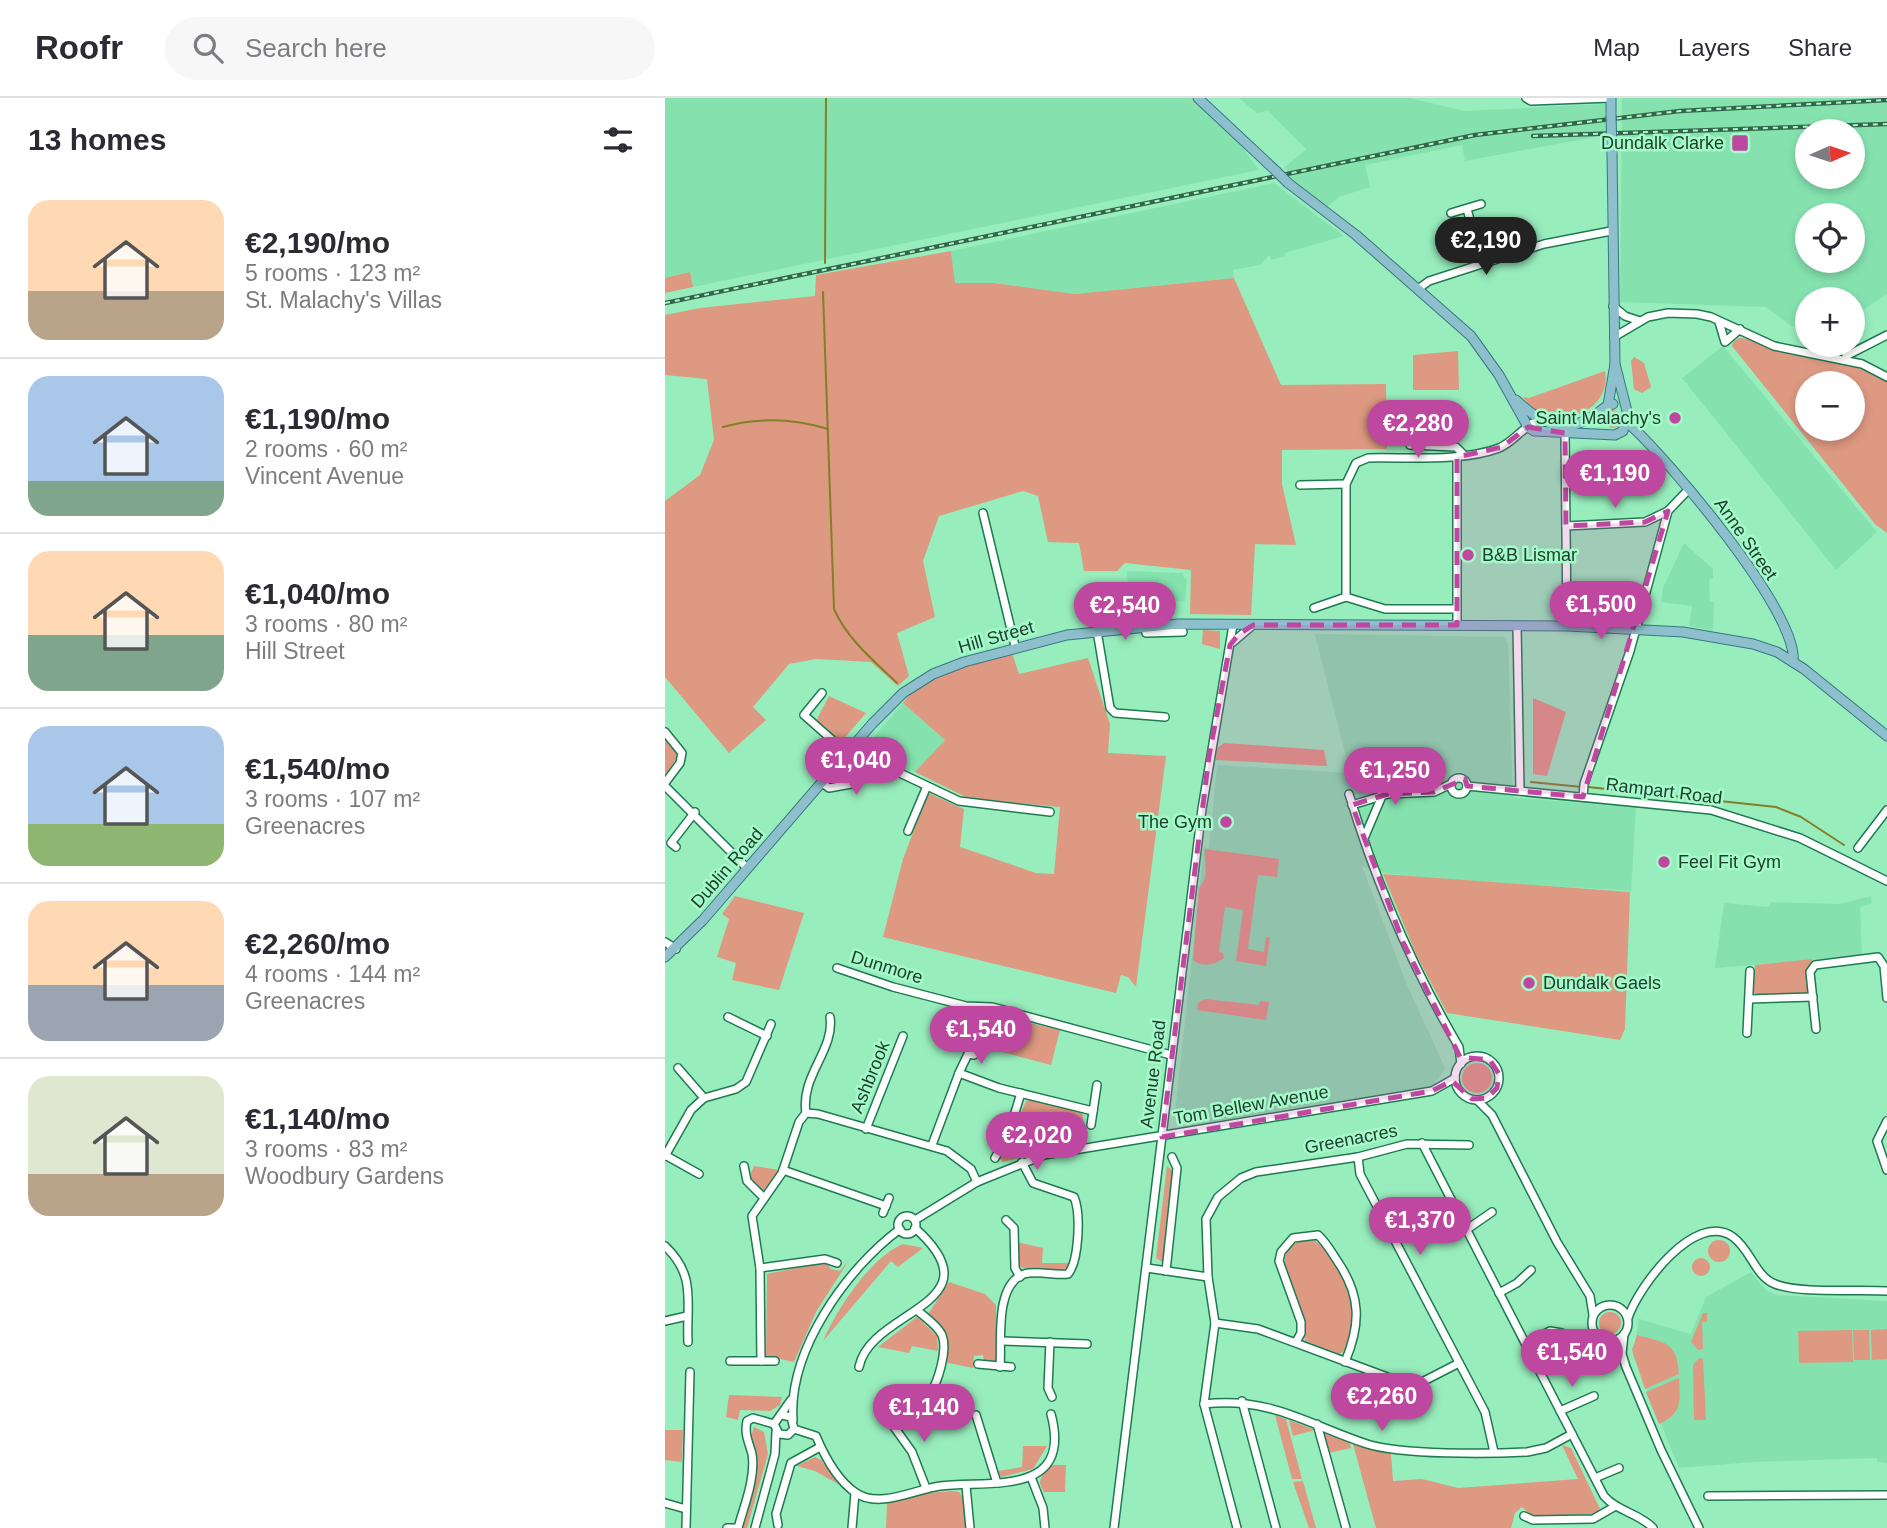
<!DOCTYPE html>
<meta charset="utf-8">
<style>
:root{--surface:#fff;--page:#f7f7f7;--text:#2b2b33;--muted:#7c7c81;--line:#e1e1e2;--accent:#be48a0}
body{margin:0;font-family:Arial,sans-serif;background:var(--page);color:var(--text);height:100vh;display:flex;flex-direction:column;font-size:26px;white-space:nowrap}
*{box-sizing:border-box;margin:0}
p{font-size:23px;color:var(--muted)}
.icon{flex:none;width:38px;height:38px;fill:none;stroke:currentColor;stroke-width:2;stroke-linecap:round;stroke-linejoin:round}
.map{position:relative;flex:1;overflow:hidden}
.details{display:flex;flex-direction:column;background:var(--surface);width:665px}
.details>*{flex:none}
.needle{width:46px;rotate:87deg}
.tools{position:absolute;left:1130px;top:21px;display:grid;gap:14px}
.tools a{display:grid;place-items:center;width:70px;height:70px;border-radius:50%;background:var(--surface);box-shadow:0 4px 10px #0003;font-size:35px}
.price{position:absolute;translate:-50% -60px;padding:0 16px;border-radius:24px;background:var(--accent);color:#fff;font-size:23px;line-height:46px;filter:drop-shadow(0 2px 4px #0008)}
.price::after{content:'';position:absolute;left:50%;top:42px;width:21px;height:16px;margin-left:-10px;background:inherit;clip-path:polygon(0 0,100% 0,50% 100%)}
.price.selected{background:#222;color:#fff}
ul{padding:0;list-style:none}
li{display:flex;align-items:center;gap:21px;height:175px;padding:0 28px}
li+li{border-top:2px solid var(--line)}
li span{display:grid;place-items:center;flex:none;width:196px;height:140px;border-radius:21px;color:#555}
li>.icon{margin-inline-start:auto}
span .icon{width:84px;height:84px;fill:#fffc;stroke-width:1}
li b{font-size:30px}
h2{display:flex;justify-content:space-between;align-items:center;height:84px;padding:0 28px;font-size:30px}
header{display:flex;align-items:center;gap:42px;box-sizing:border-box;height:98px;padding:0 35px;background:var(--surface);border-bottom:2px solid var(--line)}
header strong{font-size:33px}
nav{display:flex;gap:38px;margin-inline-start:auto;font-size:24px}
.search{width:490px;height:63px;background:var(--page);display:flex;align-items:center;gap:18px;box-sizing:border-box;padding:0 24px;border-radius:38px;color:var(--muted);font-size:26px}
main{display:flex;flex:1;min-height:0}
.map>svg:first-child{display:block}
.built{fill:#85e2af;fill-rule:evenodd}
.green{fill:#dd9982;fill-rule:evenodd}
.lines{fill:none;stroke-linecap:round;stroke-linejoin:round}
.stream{stroke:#838026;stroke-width:2}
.minor-casing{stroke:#1f7a51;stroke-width:10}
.major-casing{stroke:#367880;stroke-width:11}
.minor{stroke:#fff;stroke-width:7}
.major{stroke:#8ebfcd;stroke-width:9}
.rail-casing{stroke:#36644b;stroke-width:4.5}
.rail{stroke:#a5faca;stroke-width:2;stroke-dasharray:5;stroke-linecap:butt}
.major-bridge-casing{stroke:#367880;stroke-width:11;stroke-linecap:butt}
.major-bridge{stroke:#8ebfcd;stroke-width:9}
.marked{fill:#be48a0;fill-opacity:0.2;stroke:#be48a0;stroke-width:5;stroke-dasharray:14 9;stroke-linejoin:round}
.poi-dot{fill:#be48a0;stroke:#a5faca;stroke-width:2.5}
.labels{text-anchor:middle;stroke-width:5;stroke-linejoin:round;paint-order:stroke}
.poi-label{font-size:18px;fill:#1d412e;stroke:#a5faca;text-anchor:end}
.street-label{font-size:18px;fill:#1d412e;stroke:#a5faca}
</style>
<header>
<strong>Roofr</strong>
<div class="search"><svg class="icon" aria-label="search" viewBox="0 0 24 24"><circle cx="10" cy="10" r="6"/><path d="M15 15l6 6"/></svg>Search here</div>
<nav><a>Map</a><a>Layers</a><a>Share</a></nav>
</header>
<main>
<section class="details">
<h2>13 homes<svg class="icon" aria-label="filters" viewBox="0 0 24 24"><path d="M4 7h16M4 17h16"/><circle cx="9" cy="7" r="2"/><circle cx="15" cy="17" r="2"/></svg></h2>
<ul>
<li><span style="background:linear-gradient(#ffd9b3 65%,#b9a48a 0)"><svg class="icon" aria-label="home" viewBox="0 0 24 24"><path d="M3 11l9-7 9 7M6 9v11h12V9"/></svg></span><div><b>€2,190/mo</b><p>5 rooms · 123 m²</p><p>St. Malachy's Villas</p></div></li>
<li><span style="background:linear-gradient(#a9c7e8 75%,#7fa58c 0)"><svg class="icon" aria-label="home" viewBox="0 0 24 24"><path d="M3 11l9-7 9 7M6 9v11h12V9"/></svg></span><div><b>€1,190/mo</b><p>2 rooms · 60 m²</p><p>Vincent Avenue</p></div></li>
<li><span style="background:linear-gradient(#ffd9b3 60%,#7fa58c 0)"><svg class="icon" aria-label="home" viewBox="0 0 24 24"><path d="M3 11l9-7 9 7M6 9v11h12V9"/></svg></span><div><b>€1,040/mo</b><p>3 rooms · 80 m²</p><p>Hill Street</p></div></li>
<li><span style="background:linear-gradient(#a9c7e8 70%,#8fb573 0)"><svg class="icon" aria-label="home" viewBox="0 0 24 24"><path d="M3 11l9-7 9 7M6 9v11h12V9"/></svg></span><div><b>€1,540/mo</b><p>3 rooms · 107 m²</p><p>Greenacres</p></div></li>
<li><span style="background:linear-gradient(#ffd9b3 60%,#9aa5b1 0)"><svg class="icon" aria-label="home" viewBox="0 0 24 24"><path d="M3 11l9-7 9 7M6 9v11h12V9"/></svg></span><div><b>€2,260/mo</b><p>4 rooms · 144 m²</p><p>Greenacres</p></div></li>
<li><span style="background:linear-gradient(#dfe7d0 70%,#b9a48a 0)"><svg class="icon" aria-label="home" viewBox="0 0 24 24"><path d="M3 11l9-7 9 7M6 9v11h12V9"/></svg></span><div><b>€1,140/mo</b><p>3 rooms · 83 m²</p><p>Woodbury Gardens</p></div></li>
</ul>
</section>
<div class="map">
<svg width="1222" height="1430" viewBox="0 0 1222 1430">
<rect width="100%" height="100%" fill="#98edbd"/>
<g class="built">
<path d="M0,0H526L572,42L594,72L28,189L25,174L0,180Z"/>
<path d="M574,0H745L799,13L940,6L941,37L800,63L797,47L700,67L705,89L674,99L661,110L629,84L620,69L641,51L603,13L592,15Z"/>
<path d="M957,0H1222V196L1188,219V201H1143V227L1126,228L1101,209L955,204ZM1143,33H1188V79H1143ZM1143,117H1188V163H1143Z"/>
<path d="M609,85L679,138L620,155V158L606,162L604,157L595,167L568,172L569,180L410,196L328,185H290L286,153Z"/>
<path d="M1058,248L1212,434L1171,472L1017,280Z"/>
<path d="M1019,445L1048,471V480L1044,481L1045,503L1049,504L1048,533L1024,528L1027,508L996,504L998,490Z"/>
<path d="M462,473L518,475L519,480L522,481L520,503L503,504L502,515L483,516L482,507L464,506Z"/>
<path d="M650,536L839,539L843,546L848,699L971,710L966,793L775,781L718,775L697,768L742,887L780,970L768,988L529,1027L515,1024L510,1015L539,749L544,750L552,667L685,675Z"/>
<path d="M238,605L280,642L250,674L233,669L206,642Z"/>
<path d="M1206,798L1207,805L1195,809L1197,858L1050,870L1059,805L1104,809L1106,804L1174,806Z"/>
<path d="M1086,1174L1101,1192L1112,1197L1222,1203V1365L1212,1364V1360L1089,1364L1014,1370L968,1258L974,1221L1026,1236L1041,1199Z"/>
</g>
<g class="green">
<path d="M286,153L290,185H328L410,196L569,180L616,287L721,286L722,351L617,352V386L631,447L590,446L586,517L525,516L526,472L460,465L452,473H419L414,445L383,444L373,398L358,393L274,418L258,463L270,519L232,535L244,578L233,588L206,564L151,561L124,566L88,609L101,622L64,655L0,579V403L35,377L49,342L42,281L0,277V217L35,210L150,198L151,177Z"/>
<path d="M25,174L28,189L0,195V180Z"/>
<path d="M1074,240C1090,240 1101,249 1116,253C1151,264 1191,262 1222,284V435L1210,426L1067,248L1068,244ZM1143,285H1188V331H1143Z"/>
<path d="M793,253L794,292H748V257Z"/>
<path d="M969,259L979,265L986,289L977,295L969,291L966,263Z"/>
<path d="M940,273C948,319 880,336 858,299L864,300Z"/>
<circle cx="948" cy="321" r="9"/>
<path d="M538,532L555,533V551L537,546Z"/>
<path d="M347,555L354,576L423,560L445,626L443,655L501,658L471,889L463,879L456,877L451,895L218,839L238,761L263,695L299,711L295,749L371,775L389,776L395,709L303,700L250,674L280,642L238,605C256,577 316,563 347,555Z"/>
<path d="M164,598L201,615L175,645L151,623Z"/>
<path d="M868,600L901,614L882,678L868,676Z"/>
<path d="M0,638L14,656L2,676L0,674Z"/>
<path d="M559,645L659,652L662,668L551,662L552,650Z"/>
<path d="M540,751L614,761L612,779L593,777L583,851L599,854L601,839L605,840L601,868L571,863L578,812L560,809L554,854L558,855L559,860C549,867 539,870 528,862L534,789C546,778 538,764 540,751Z"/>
<path d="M718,776L965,794L960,931L955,942L782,915L751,856Z"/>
<path d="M70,798L139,815L114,892L67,882L71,865L52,859L64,821L57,816Z"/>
<path d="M1148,861L1142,874L1143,895L1139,897L1094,898L1087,893L1090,867Z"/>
<path d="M540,901L594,907L595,903L604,904L601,922L532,912L533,905Z"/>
<path d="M320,915L395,932L386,967L314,948Z"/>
<circle cx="812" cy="980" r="15"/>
<path d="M370,1001L417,1014L422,1043L338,1064L334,1060L351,1039L348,1034L361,1003Z"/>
<path d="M89,1068L115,1072L98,1093L91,1090L84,1079Z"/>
<path d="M502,1068L509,1074L499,1165L491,1160Z"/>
<path d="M646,1141C676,1152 707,1235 675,1256L640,1243C638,1233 640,1225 637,1215C628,1187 599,1147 646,1141Z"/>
<circle cx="1054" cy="1153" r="11"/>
<path d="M352,1144L378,1150L377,1165H403V1169L398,1172L358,1170L353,1167Z"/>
<path d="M238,1146L258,1150L233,1169L226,1163L158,1243C172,1211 205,1160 238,1146Z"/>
<circle cx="1036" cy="1169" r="9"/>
<path d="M184,1162L151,1214L129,1264L101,1258L102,1176L160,1164L166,1171L175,1173Z"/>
<path d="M284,1184L320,1196L331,1207V1265L319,1264L318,1257L309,1258L308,1270L279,1264C284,1237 281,1235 263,1216Z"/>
<circle cx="945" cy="1225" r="11"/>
<path d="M1038,1215H1042V1224H1037L1038,1251L1033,1252L1026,1244Z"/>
<path d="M252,1219L272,1238L273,1253L247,1248L244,1255L213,1249Z"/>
<path d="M1222,1231V1261L1207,1262L1206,1232Z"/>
<path d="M1187,1232L1188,1264L1134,1265L1133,1233Z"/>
<path d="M1188,1232H1204L1205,1262H1189Z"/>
<path d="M972,1237C1000,1245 1012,1243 1014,1276L980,1291L967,1252Z"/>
<path d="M1034,1260L1038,1261L1041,1322H1029L1028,1267Z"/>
<path d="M1014,1280C1015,1303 1018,1315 994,1326L981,1294Z"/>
<path d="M64,1297L117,1299L115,1307L105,1313L75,1312L73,1322L61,1319Z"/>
<path d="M610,1317L621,1321L637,1381H627Z"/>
<path d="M624,1322L650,1332L628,1338Z"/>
<path d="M89,1329L99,1334L103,1356L82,1430H76L90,1354L86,1338Z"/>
<path d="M0,1332H18L17,1364L0,1362Z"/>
<path d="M661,1335L685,1345L686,1350L664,1355L658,1338Z"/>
<path d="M688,1346L726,1356L728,1383L757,1381L793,1390L913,1381L897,1347L906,1350L935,1411L928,1416L867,1418L857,1409L850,1415L846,1430H711Z"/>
<path d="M358,1348H382L368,1371L336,1379L333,1373L357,1369Z"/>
<path d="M150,1359L156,1362L173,1386L150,1373L132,1368Z"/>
<path d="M386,1367H401L400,1394H379C370,1380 379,1378 386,1367Z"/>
<path d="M638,1383L651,1430H644L628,1384Z"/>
<path d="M288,1393L294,1394L301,1404V1430H221L222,1405L261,1395Z"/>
</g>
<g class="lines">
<g class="stream">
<path d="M160,165L161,0"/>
<path d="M158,194L169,511C182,541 209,563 232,585"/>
<path d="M58,329C94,319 127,320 163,331"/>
<path d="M691,673L760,678"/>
<path d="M866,684L917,689"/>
<path d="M923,689L1111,709L1136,719L1179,747"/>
</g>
<defs>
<g id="minor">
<path d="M861,0L866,3L946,0"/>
<path d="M802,111L817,166"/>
<path d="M786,115L816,106"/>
<path d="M753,191L764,183L879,146L946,133"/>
<path d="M948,208L960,218L975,223"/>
<path d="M1054,224L1060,244L1075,231"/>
<path d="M949,239L983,219L1003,215L1032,216L1046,219L1109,248L1197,266L1222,279"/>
<path d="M1180,262L1181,258L1222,237"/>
<path d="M900,335L902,528"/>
<path d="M745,340V347L791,349L799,357"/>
<path d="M792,359V528"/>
<path d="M635,387L681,386"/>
<path d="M318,415L350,548"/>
<path d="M901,428L980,424L1003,413"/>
<path d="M681,499V386L691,365L703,360C741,359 798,364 834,350C849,344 860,326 874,323"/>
<path d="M649,510L681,499L720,511H791"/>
<path d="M480,527L481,535L518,534"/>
<path d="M852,528L855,693"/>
<path d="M432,533L445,610L450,615L500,619"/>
<path d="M568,544L588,527"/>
<path d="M157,595L139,617L182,655"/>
<path d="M0,634L17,655L15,665L0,685"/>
<path d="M195,640L237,676L294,703L385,714"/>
<circle cx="794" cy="688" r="8"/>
<path d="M156,684L164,690L186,686L213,657"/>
<path d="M0,688L82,770"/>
<path d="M802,688L1046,712L1135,740L1222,783"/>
<path d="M684,696C711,785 747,869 794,949L796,966"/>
<path d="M918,699L919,686L965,553L1003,413L1024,391"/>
<path d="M687,707L723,696L769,694L786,686"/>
<path d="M243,733L262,688"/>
<path d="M700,738L717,698"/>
<path d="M11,749L6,745L30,714"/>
<path d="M1193,750L1222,712"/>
<path d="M0,844L11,851"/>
<path d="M172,870L228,889L301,908L327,909L506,957"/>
<path d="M1084,901L1148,899"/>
<path d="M63,919L102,938"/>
<path d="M1151,931L1145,874L1150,867L1213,859L1219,868L1222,900"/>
<path d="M1082,935L1085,873"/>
<circle cx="812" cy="980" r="22"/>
<path d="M294,975L303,956L309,957"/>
<path d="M39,1000L71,991L81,984L106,926"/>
<path d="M812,1002L827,1017L892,1144L925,1198L928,1217"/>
<path d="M141,1015L153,1016L282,1053L306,1071L312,1084"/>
<path d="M141,1015C135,978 170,952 165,919"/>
<path d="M1222,1023L1212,1043L1222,1072"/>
<path d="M426,1027L432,987"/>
<path d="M201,1031L238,938"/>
<path d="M757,1045L939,1398C953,1414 974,1415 988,1430"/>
<path d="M267,1047L294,975L334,990L428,1013"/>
<path d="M0,1057L34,1076"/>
<path d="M0,1058L26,1012L39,1000L13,970"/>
<path d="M693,1059L695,1076L820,1314L829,1354"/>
<path d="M330,1060L343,1037L356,995"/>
<path d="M79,1068L82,1083L98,1099"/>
<path d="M118,1072L221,1108"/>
<path d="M218,1115L224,1100"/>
<circle cx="242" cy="1127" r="9"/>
<path d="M250,1122L312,1084L379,1057L767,993L790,980"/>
<path d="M341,1122L349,1130L350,1170L355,1179"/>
<path d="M801,1132L827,1114"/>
<path d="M0,1148C32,1178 21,1205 23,1244"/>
<path d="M95,1170L160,1161L172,1165"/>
<path d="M482,1170L543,1179L541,1121L553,1099L576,1080L591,1074L693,1059L742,1046L804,1047"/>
<path d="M501,1173L512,1070L507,1059"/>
<path d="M543,1179L550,1225L539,1306L572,1430"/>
<path d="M834,1195L852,1185L866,1172"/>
<circle cx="945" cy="1225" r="18"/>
<path d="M253,1213C261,1220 273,1228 277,1237C283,1252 273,1285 264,1297"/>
<path d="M963,1220C973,1189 1030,1112 1068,1139C1086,1152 1090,1178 1110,1186C1135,1196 1193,1191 1222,1193"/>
<path d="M0,1223L22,1218"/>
<path d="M550,1225L593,1231L733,1283L757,1284L794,1265"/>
<path d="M959,1236L957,1256L961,1269L996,1352L1034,1430"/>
<path d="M337,1243L422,1246"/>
<path d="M385,1244L383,1290L387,1299"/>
<path d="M631,1244L636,1235V1224L614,1163L616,1154L628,1140L653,1137C661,1144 667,1155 673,1164C696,1198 696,1226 680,1264"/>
<path d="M861,1246L885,1233L897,1235"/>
<path d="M65,1263H110"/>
<path d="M96,1263L95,1170L87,1118L117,1075L134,1024L141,1015"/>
<path d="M313,1266L346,1269"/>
<path d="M194,1269C205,1211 336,1207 250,1130"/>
<path d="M335,1269C337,1244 329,1187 359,1176C372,1172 390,1178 403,1176C414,1163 416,1115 409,1099L368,1085L357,1064"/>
<path d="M577,1303L611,1430"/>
<path d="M539,1306C604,1298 644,1327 702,1346C737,1357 824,1356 862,1354L881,1350L907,1336"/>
<path d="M895,1313L929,1298"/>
<path d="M117,1317L126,1319L129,1331L123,1337L114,1336L109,1326L126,1302"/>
<path d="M311,1317L332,1385"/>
<path d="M222,1319L247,1354L261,1390"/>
<path d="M128,1322C123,1253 181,1171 235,1131"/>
<path d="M652,1326L681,1430"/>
<path d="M129,1331L151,1338C159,1357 173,1383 191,1395C214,1411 251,1391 275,1388C326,1382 408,1399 386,1316"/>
<path d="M366,1379L378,1410L380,1430"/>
<path d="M930,1380L954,1370"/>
<path d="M301,1388L305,1430"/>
<path d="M1043,1398L1222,1397"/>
<path d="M0,1405L21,1411"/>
<path d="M859,1418L868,1422L928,1421L949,1409"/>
<path d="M113,1427L111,1416L126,1365L155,1349"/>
<path d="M21,1430L25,1274"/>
<path d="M62,1430H73C79,1408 91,1379 87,1356C84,1344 79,1337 82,1323L88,1320L109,1326"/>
<path d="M90,1430L110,1356L111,1334"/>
<path d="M187,1430L190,1395"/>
<path d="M449,1430L537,711L568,527"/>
</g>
<g id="major">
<path d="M533,0L611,73"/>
<path d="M946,0V17"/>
<path d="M623,85L691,137L806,238L834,277L863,329L869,333L950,337L958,333L963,317L950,266"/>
<path d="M851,302C873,323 896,337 925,320C934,316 938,308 948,306"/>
<path d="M943,307L950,266L947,54"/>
<path d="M963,325C1001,359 1135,516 1128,564"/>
<path d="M0,859L38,822L207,626L238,595L268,576L299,564L402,537L513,526L902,528L1018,534L1088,546L1112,554L1139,571L1222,638"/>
</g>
</defs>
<use href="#minor" class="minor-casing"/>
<use href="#major" class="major-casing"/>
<use href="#minor" class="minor"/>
<use href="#major" class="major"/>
<defs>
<g id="rail">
<path d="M868,38L1222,26"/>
<path d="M0,205L810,37L1015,13L1222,2"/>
</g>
</defs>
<use href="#rail" class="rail-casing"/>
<use href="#rail" class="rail"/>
<defs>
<g id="major-bridge">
<path d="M946,17L947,54"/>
<path d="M611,73L623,85"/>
</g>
</defs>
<use href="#major-bridge" class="major-bridge-casing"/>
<use href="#major-bridge" class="major-bridge"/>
</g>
<path class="marked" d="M863,329L900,335L901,428L980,424L1003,413L918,699L802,688L800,681L769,694L723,696L687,707L738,844L795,959L825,962L834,976L832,990L822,1000L807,1001L787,983L767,993L497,1039L544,658L565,547L573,537L588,527H792V359L837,349Z"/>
<g class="poi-dot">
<rect x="1066" y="36" width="18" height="18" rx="3.5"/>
<circle cx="1010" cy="320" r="7"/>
<circle cx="803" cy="457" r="7"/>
<circle cx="561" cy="724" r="7"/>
<circle cx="999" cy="764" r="7"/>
<circle cx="864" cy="885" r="7"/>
</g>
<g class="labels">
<g class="poi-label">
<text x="1059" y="51">Dundalk Clarke</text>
<text x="996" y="326">Saint Malachy's</text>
<text x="817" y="463" text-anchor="start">B&amp;B Lismar</text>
<text x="547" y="730">The Gym</text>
<text x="1013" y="770" text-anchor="start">Feel Fit Gym</text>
<text x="878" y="891" text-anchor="start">Dundalk Gaels</text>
</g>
<g class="street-label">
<text transform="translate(1081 441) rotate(55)" y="6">Anne Street</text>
<text transform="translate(331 539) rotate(-16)" y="6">Hill Street</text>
<text transform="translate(999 693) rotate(7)" y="6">Rampart Road</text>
<text transform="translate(62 770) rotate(-49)" y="6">Dublin Road</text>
<text transform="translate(222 869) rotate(17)" y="6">Dunmore</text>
<text transform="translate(488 976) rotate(-83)" y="6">Avenue Road</text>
<text transform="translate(205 979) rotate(-68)" y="6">Ashbrook</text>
<text transform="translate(586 1007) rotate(-10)" y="6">Tom Bellew Avenue</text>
<text transform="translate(686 1041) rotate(-11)" y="6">Greenacres</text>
</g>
</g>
</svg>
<div class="tools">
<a><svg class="needle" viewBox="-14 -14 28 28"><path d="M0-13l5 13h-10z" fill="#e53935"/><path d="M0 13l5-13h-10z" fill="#7c7c81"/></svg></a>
<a><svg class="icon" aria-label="locate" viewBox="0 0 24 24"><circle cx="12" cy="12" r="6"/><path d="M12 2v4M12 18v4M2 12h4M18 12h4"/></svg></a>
<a>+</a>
<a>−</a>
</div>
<b class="price selected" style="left:821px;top:179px">€2,190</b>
<b class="price" style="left:753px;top:362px">€2,280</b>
<b class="price" style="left:950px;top:412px">€1,190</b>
<b class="price" style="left:936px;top:543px">€1,500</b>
<b class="price" style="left:460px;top:544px">€2,540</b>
<b class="price" style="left:191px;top:699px">€1,040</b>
<b class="price" style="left:730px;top:709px">€1,250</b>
<b class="price" style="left:316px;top:968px">€1,540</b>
<b class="price" style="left:372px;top:1074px">€2,020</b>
<b class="price" style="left:755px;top:1159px">€1,370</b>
<b class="price" style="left:907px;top:1291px">€1,540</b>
<b class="price" style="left:717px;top:1335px">€2,260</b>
<b class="price" style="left:259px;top:1346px">€1,140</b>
</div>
</main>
